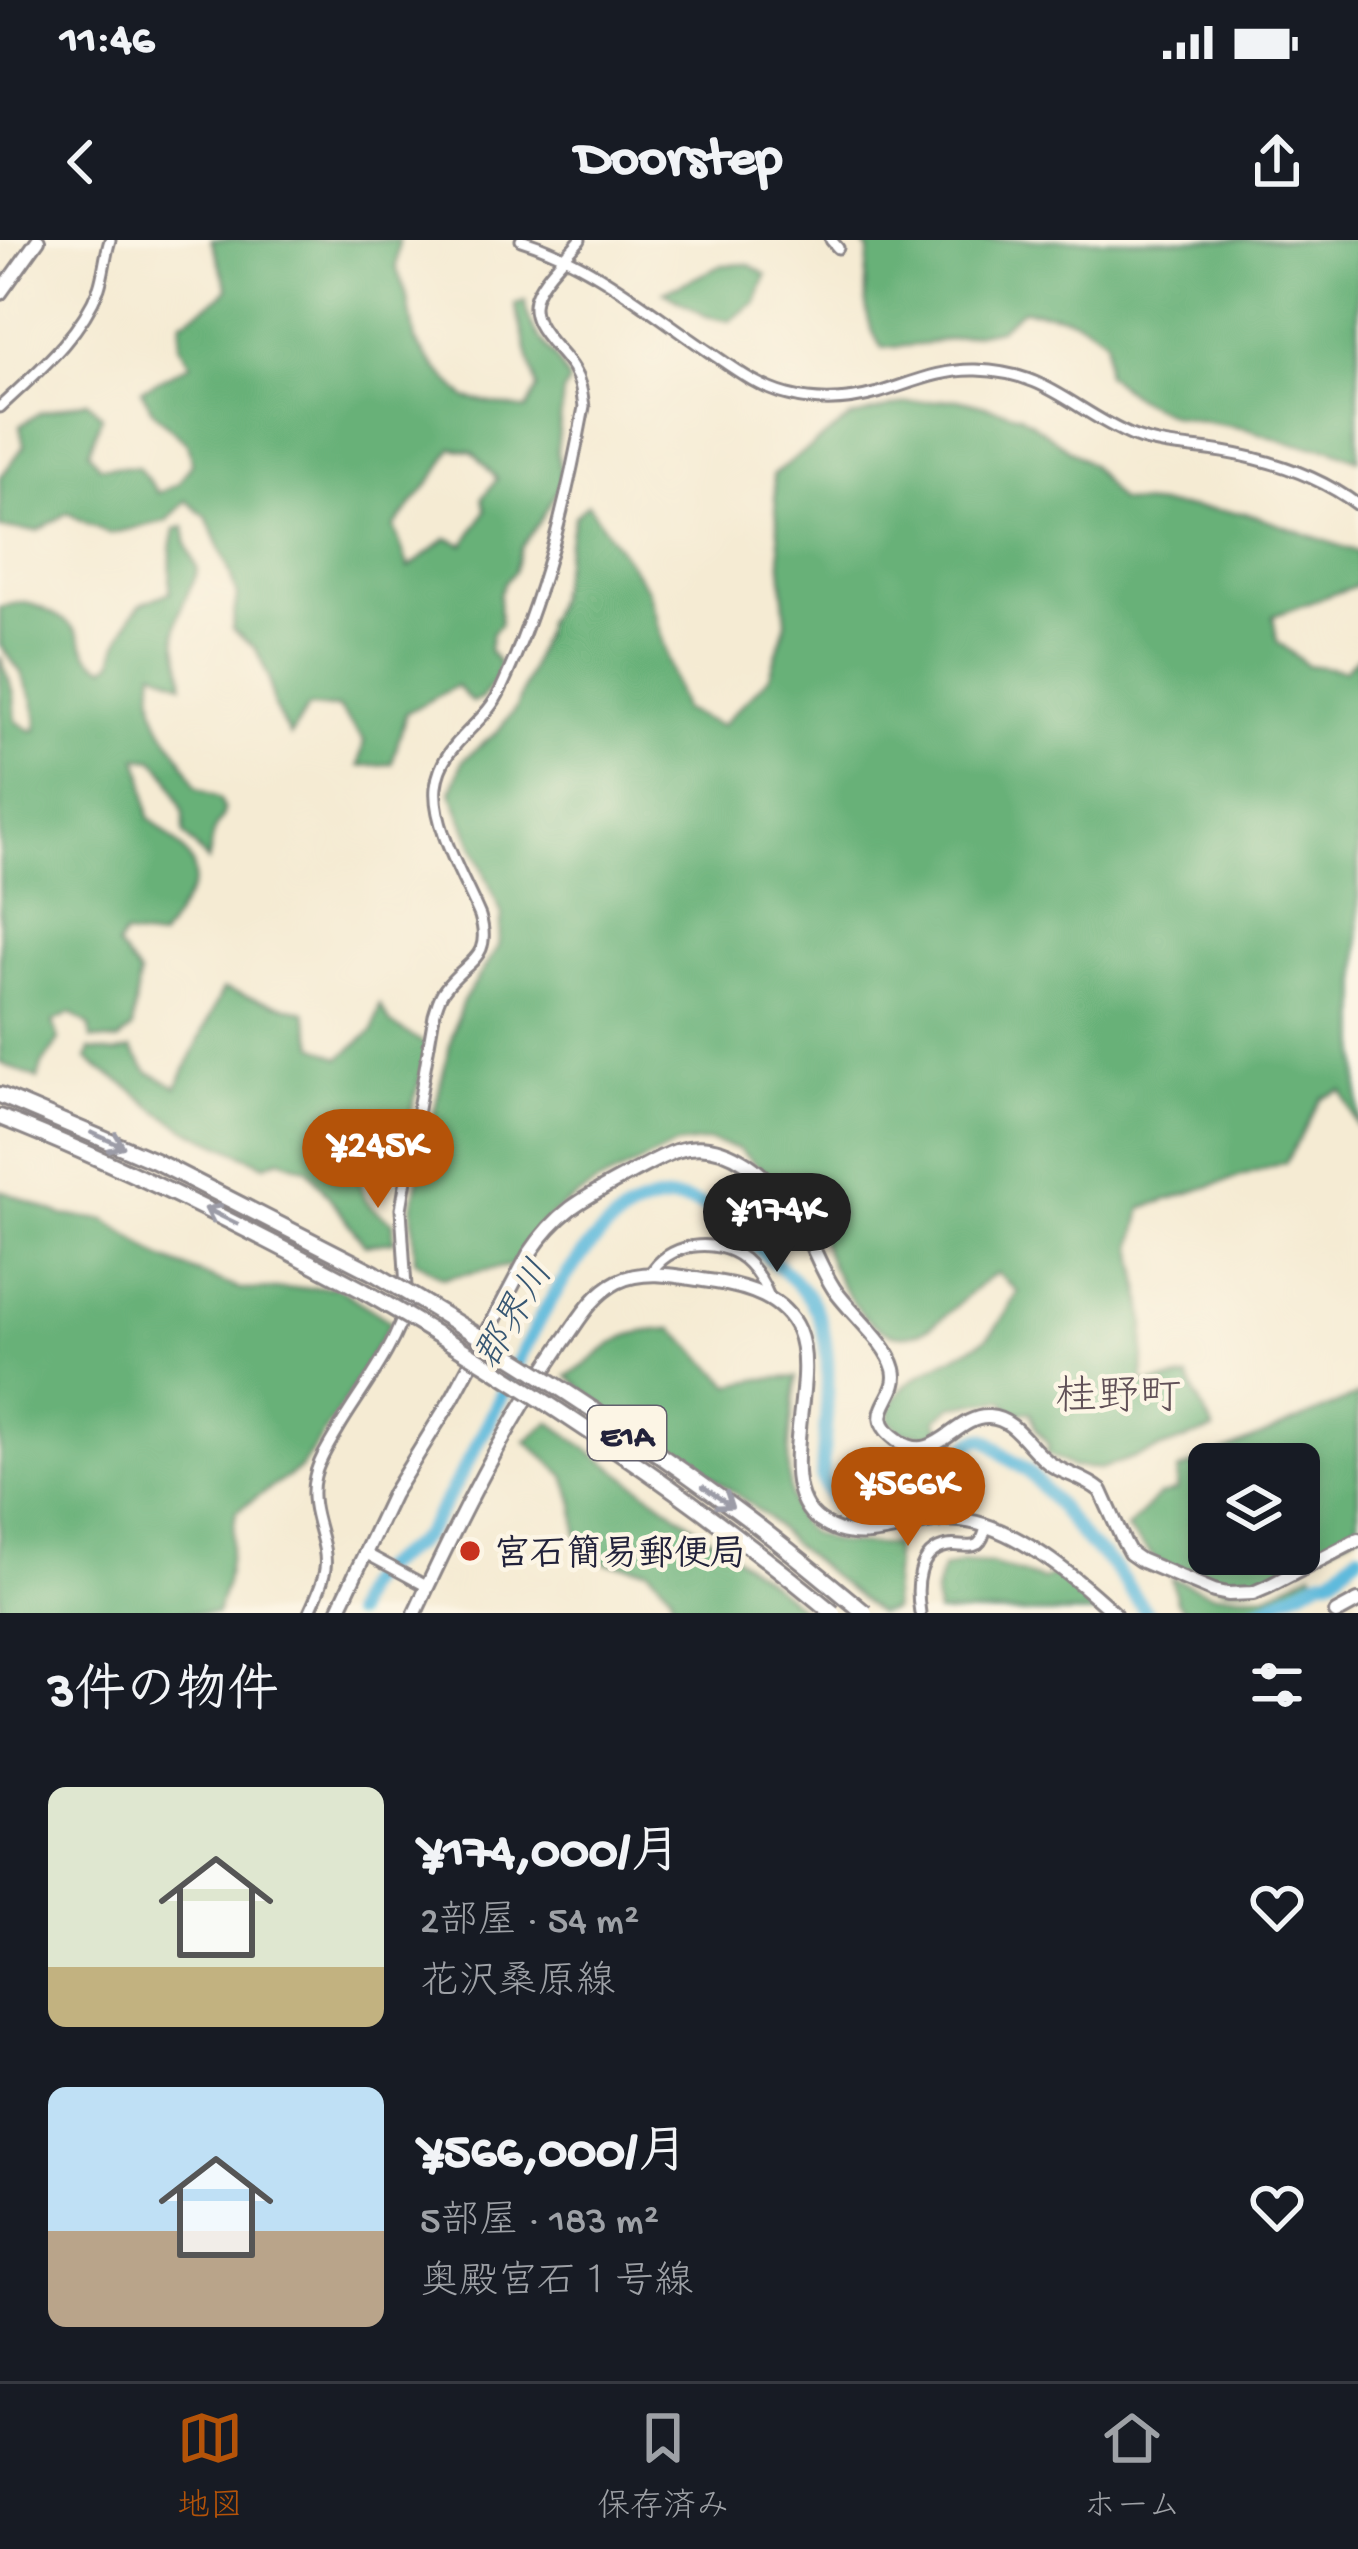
<!DOCTYPE html>
<html lang="ja">
<meta charset="utf-8">
<style>
:root{--surface:#171b24;--page:#242831;--text:#f1f3f6;--muted:#9ea1a6;--line:#363941;--accent:#b45309}
body{margin:0;font-family:"Gochi Hand","Klee One",sans-serif;background:var(--page);color:var(--text);height:100vh;display:flex;flex-direction:column;font-size:45px;white-space:nowrap}
*{box-sizing:border-box;margin:0}
p{font-size:39px;color:var(--muted)}
.icon{flex:none;width:66px;height:66px;fill:none;stroke:currentColor;stroke-width:2;stroke-linecap:round;stroke-linejoin:round}
.map{position:relative;height:1373px;overflow:hidden}
.drawer{display:flex;flex-direction:column;background:var(--surface);flex:1}
.drawer>*{flex:none}
.controls{position:absolute;left:1188px;top:1203px;display:grid;gap:24px}
.controls a{display:grid;place-items:center;width:132px;height:132px;border-radius:18px;background:var(--surface);box-shadow:0 6px 18px #0003;font-size:60px}
.price{position:absolute;translate:-50% -102px;padding:0 27px;border-radius:42px;background:var(--accent);color:#fff;font-size:39px;line-height:78px;filter:drop-shadow(0 3px 6px #0008)}
.price::after{content:'';position:absolute;left:50%;top:72px;width:36px;height:27px;margin-left:-18px;background:inherit;clip-path:polygon(0 0,100% 0,50% 100%)}
.price.active{background:#222;color:#fff}
ul{padding:0;list-style:none}
li{display:flex;align-items:center;gap:36px;height:300px;padding:0 48px}
li span{display:grid;place-items:center;flex:none;width:336px;height:240px;border-radius:18px;color:#555}
li>.icon{margin-inline-start:auto}
span .icon{width:144px;height:144px;fill:#fffc;stroke-width:1}
li b{font-size:51px}
h2{display:flex;justify-content:space-between;align-items:center;height:144px;padding:0 48px;font-size:51px}
.status{display:flex;justify-content:space-between;align-items:center;height:84px;padding:0 60px;background:var(--surface);direction:ltr}
.status svg{height:33px;fill:currentColor}
header{display:flex;justify-content:space-between;align-items:center;height:156px;padding:0 48px;background:var(--surface);font-size:54px;font-weight:800}
.tabs{display:flex;justify-content:space-around;align-items:center;height:168px;border-top:3px solid var(--line);background:var(--surface);font-size:33px;color:var(--muted)}
.tabs a{display:grid;justify-items:center;gap:6px}
.tabs .active{color:var(--accent)}
.map>svg:first-child{display:block}
.forest{fill:#68b178;stroke:#456a5a;stroke-width:3;fill-rule:evenodd}
.lines{fill:none;stroke-linecap:round;stroke-linejoin:round}
.river{stroke:#5ebadc;stroke-width:14}
.minor-casing{stroke:#8c8687;stroke-width:15}
.major-casing{stroke:#8c8687;stroke-width:18}
.highway-casing{stroke:#8c8687;stroke-width:20}
.minor{stroke:#fff;stroke-width:9}
.major{stroke:#fff;stroke-width:12}
.highway{stroke:#fff;stroke-width:14}
.highway-bridge-casing{stroke:#8c8687;stroke-width:20;stroke-linecap:butt}
.highway-bridge{stroke:#fff;stroke-width:14}
.oneway{stroke:#9c9ca7}
.poi-dot{fill:#c8321e;stroke:#fcf5e5;stroke-width:4.5}
.labels{text-anchor:middle;stroke-width:9;stroke-linejoin:round;paint-order:stroke}
.shield{fill:#fcf5e5;stroke:#63616e;stroke-width:3}
.shield-label{font-size:33px;font-weight:bold;fill:#22223b}
.poi-label{font-size:36px;font-weight:bold;fill:#22223b;stroke:#fcf5e5;text-anchor:start}
.water-label{font-size:39px;font-style:italic;fill:#375773;stroke:#fcf5e5}
.quarter-label{font-size:42px;fill:#605057;stroke:#fcf5e5}
</style>
<div class="status"><b>11:46</b><svg viewBox="0 0 49 12"><path d="M0 12V9h3v3zM5 12V6h3v6zM10 12V3h3v9zM15 12V0h3v12zM26 1h20v11H26zM47 4h2v5h-2z"/></svg></div>
<header><svg class="icon" aria-label="back" viewBox="0 0 24 24"><path d="M15 5l-7 7 7 7"/></svg>Doorstep<svg class="icon" aria-label="share" viewBox="0 0 24 24"><path d="M12 15V3M7 8l5-5 5 5M5 13v7h14v-7"/></svg></header>
<div class="map">
<svg width="1358" height="1373" viewBox="0 0 1358 1373">
<rect width="100%" height="100%" fill="#fcf5e5"/>
<filter id="ink" filterUnits="userSpaceOnUse"><feTurbulence type="fractalNoise" baseFrequency=".00833" numOctaves="2"/><feDisplacementMap in="SourceGraphic" scale="24" xChannelSelector="R" yChannelSelector="G"/><feConvolveMatrix kernelMatrix="1 2 1 2 8 2 1 2 1" color-interpolation-filters="sRGB"/></filter>
<filter id="wash" filterUnits="userSpaceOnUse"><feTurbulence type="fractalNoise" baseFrequency=".004" numOctaves="4" result="noise"/><feDisplacementMap in="SourceGraphic" scale="48" xChannelSelector="R" yChannelSelector="G"/><feGaussianBlur stdDeviation="2.7" result="paint"/><feColorMatrix in="noise" values="0 0 0 0 0 0 0 0 0 0 0 0 0 0 0 0 0 1.4 0 .05"/><feComposite in="paint" operator="in"/></filter>
<g filter="url(#wash)">
<rect width="100%" height="100%" fill="#f5ebd3"/>
<g class="forest">
<path d="M211,0H399L396,27L408,59L415,101L437,129L466,158L526,170L537,149L515,64L525,61C526,92 557,112 569,142L563,153L557,210L562,242L540,281L521,308L514,332L504,343L499,355L500,385L492,393L489,410L499,423L496,438L481,459L472,462L456,446L406,473L392,524L359,526L364,500L338,468L308,467L290,496L274,467L269,438L256,409L232,389L237,356L228,327L207,278L186,260L167,281L109,294L67,273L38,291L0,288V238L24,206L20,186L39,173L87,161L102,176L89,211L99,226L138,227L158,253L178,244L192,223L187,203L154,173L141,150L191,124L179,105L181,82C198,70 215,63 228,49ZM452,208L473,212L497,239L482,258L486,270L464,305L447,298L409,328L394,287L437,233Z"/>
<path d="M860,0H1358V220L1332,209L1289,203L1247,189L1172,176L1135,157L1106,134V100C1080,76 1056,73 1022,70L999,89L918,105L883,108C860,81 865,43 869,11Z"/>
<path d="M748,24L766,35L756,62L730,81L706,76L664,52L723,25Z"/>
<path d="M958,159L1020,175L1091,225L1119,261L1246,273L1358,312V345L1273,376L1277,401L1307,425L1345,430L1358,416V888L1342,850L1322,858L1286,922L1142,968L1134,1005L1145,1082L1143,1144L1188,1138L1214,1190L1100,1229L1073,1227L1046,1213L1049,1206L1036,1188L1031,1172L1013,1173L1003,1160L952,1166L936,1180L941,1188L930,1196L902,1192L889,1182C886,1137 954,1122 985,1099C999,1088 1008,1067 1018,1052L997,1033C968,1050 950,1077 922,1091C869,1115 830,1030 818,991L841,974L815,937L790,955L738,909L709,901L676,905L593,946L562,966L538,988L520,1024L443,1038L415,1020L412,967L452,796L462,763L498,707L502,675L451,552L463,520L496,493L516,468L557,354L575,276L588,264L648,350L683,470L721,486L770,436L786,382L773,235L850,178L906,163Z"/>
<path d="M184,287L187,305L198,330C190,351 175,373 176,396C176,413 185,427 183,444L154,430C145,492 177,496 196,547L220,559L224,570L222,579C209,591 213,605 208,621L184,594V573L168,536L154,520L137,518L143,536L149,578C213,633 203,634 160,699L125,695L117,706L139,735L132,789L118,801L91,799L90,786L71,773L53,782L59,800L42,825L38,839L0,823V416L14,454L16,481L30,490H36L37,478L32,458L20,431L0,405V367C7,366 13,363 20,363C32,361 67,379 74,389C87,405 81,418 106,427L113,422L117,405L132,375L141,364L170,352L171,308L175,289Z"/>
<path d="M223,749L305,772L315,806L340,818L373,791L380,765L391,784L429,806L394,934L360,925C358,958 366,965 393,982L394,1001L365,1005L308,929L279,919L265,925L186,889L156,870L127,846L95,826L87,819L90,810L115,813L131,809L148,832L177,847Z"/>
<path d="M0,950L62,975L106,980L161,1018L242,1050L336,1047L391,1082L347,1158L301,1228L236,1271L226,1343L216,1373H0Z"/>
<path d="M673,1089L731,1145L761,1139L796,1137C793,1175 774,1268 810,1292C835,1307 867,1304 894,1305C898,1330 890,1345 893,1370L877,1373L794,1305L767,1277L668,1204L614,1176L567,1136C584,1128 593,1118 608,1107C627,1092 649,1090 673,1089Z"/>
<path d="M1358,1155V1291L1281,1335L1251,1346L1226,1348L1157,1321L1127,1289L1158,1256L1177,1250L1178,1231ZM1209,1224H1299V1314H1209Z"/>
<path d="M550,1182L761,1335L807,1373H673L671,1353L648,1329L607,1323L591,1311L577,1294L575,1266L565,1236L526,1201Z"/>
<path d="M963,1322L991,1324L1043,1340L1056,1334L1104,1373H937L935,1356L942,1329Z"/>
<path d="M1312,1332L1314,1336L1300,1346L1240,1373H1187L1177,1362L1171,1338L1213,1354H1267Z"/>
</g>
<g class="lines">
<g class="river">
<path d="M353,1373C356,1365 359,1355 363,1347C378,1322 415,1312 430,1287C446,1261 462,1234 476,1207C523,1118 615,860 750,1000C769,1019 793,1036 809,1058C841,1102 823,1186 822,1237C834,1294 908,1266 939,1244C955,1233 964,1198 982,1199C991,1200 997,1209 1004,1215C1011,1221 1020,1225 1027,1231C1049,1252 1068,1279 1087,1302C1094,1309 1102,1314 1108,1321C1123,1337 1133,1356 1147,1373"/>
<path d="M1251,1373L1321,1339L1333,1336L1358,1314"/>
</g>
</g>
</g>
<g filter="url(#ink)">
<g class="lines">
<defs>
<g id="minor">
<path d="M521,0C590,21 649,71 708,111C733,128 759,148 788,155C818,163 849,161 878,153C911,143 941,129 976,130C1049,132 1073,171 1133,196C1161,207 1194,207 1223,212C1271,220 1319,236 1358,265"/>
<path d="M831,0L838,8"/>
<path d="M0,167C37,132 80,97 99,48C104,33 105,15 110,0"/>
<path d="M650,1035C666,1003 716,996 744,1019C757,1030 764,1044 770,1059"/>
<path d="M365,1313L428,1347"/>
<path d="M309,1373C315,1359 323,1344 325,1329C329,1300 306,1271 315,1236C319,1219 331,1202 340,1186C363,1148 396,1107 407,1063L401,969L434,775C437,766 439,756 445,749C466,720 493,720 480,676C465,640 432,586 436,547C441,502 484,487 501,449C543,359 566,264 584,167C582,153 581,142 573,129C560,107 523,83 537,54C546,34 566,17 580,0"/>
<path d="M920,1373C916,1349 916,1311 948,1306C957,1304 970,1309 978,1304C983,1300 985,1292 986,1286"/>
</g>
<g id="major">
<path d="M0,53L38,0"/>
<path d="M337,1373L393,1254L453,1157L529,1014C558,971 582,959 627,935C643,927 659,917 676,911C726,894 771,938 796,976C811,999 819,1026 834,1049C850,1073 887,1102 894,1129C902,1159 858,1173 899,1201C935,1227 955,1175 989,1177C1018,1179 1029,1211 1052,1225C1068,1235 1086,1238 1101,1251L1124,1302L1130,1313L1140,1320L1214,1351L1228,1354L1253,1353L1267,1347L1358,1300"/>
<path d="M415,1373C458,1280 505,1186 563,1102C579,1080 592,1055 617,1042C647,1027 685,1038 716,1042C748,1047 784,1058 798,1090C821,1143 769,1246 820,1281C863,1312 914,1275 961,1280C1015,1286 1075,1337 1114,1373"/>
<path d="M1336,1373L1358,1361"/>
</g>
<g id="highway">
<path d="M0,855L155,921L374,1033"/>
<path d="M0,877C125,926 244,987 362,1050"/>
</g>
</defs>
<use href="#minor" class="minor-casing"/>
<use href="#major" class="major-casing"/>
<use href="#highway" class="highway-casing"/>
<use href="#minor" class="minor"/>
<use href="#major" class="major"/>
<use href="#highway" class="highway"/>
<defs>
<g id="highway-bridge">
<path d="M374,1033C501,1108 625,1187 743,1275C785,1306 825,1340 865,1373"/>
<path d="M362,1050C527,1145 686,1251 833,1373"/>
</g>
</defs>
<use href="#highway-bridge" class="highway-bridge-casing"/>
<use href="#highway-bridge" class="highway-bridge"/>
</g>
<defs><path id="oneway-shaft" d="M-6 0H5M1.5-3L5.5 0L1.5 3" fill="none" stroke-width="1.6" stroke-linecap="round" stroke-linejoin="round" transform="scale(3)"/></defs>
<g class="oneway">
<use href="#oneway-shaft" transform="translate(108 900) rotate(24)"/>
<use href="#oneway-shaft" transform="translate(221 976) rotate(-154)"/>
<use href="#oneway-shaft" transform="translate(718 1257) rotate(35)"/>
</g>
</g>
<circle class="poi-dot" cx="470" cy="1311" r="12"/>
<g class="labels">
<rect class="shield" x="588" y="1166" width="78" height="54" rx="9"/>
<g class="shield-label">
<text x="627" y="1205">E1A</text>
</g>
<g class="poi-label">
<text x="494" y="1324">宮石簡易郵便局</text>
</g>
<g class="water-label">
<text transform="translate(511 1073) rotate(-60)" y="14">郡界川</text>
</g>
<g class="quarter-label">
<text x="1118" y="1168">桂野町</text>
</g>
</g>
</svg>
<div class="controls">
<a><svg class="icon" aria-label="layers" viewBox="0 0 24 24"><path d="M12 4l9 5-9 5-9-5zM3 14l9 5 9-5"/></svg></a>
</div>
<b class="price" style="left:378px;top:971px">¥245K</b>
<b class="price active" style="left:777px;top:1035px">¥174K</b>
<b class="price" style="left:908px;top:1309px">¥566K</b>
</div>
<section class="drawer">
<h2>3件の物件<svg class="icon" aria-label="filters" viewBox="0 0 24 24"><path d="M4 7h16M4 17h16"/><circle cx="9" cy="7" r="2"/><circle cx="15" cy="17" r="2"/></svg></h2>
<ul>
<li><span style="background:linear-gradient(#dfe7d0 75%,#c2b280 0)"><svg class="icon" aria-label="home" viewBox="0 0 24 24"><path d="M3 11l9-7 9 7M6 9v11h12V9"/></svg></span><div><b>¥174,000/月</b><p>2部屋 · 54 m²</p><p>花沢桑原線</p></div><svg class="icon" aria-label="heart" viewBox="0 0 24 24"><path d="M12 20l-8-8c-3-5 5-10 8-4 3-6 11-1 8 4z"/></svg></li>
<li><span style="background:linear-gradient(#bfe0f5 60%,#b9a48a 0)"><svg class="icon" aria-label="home" viewBox="0 0 24 24"><path d="M3 11l9-7 9 7M6 9v11h12V9"/></svg></span><div><b>¥566,000/月</b><p>5部屋 · 183 m²</p><p>奥殿宮石１号線</p></div><svg class="icon" aria-label="heart" viewBox="0 0 24 24"><path d="M12 20l-8-8c-3-5 5-10 8-4 3-6 11-1 8 4z"/></svg></li>
</ul>
</section>
<nav class="tabs">
<a class="active"><svg class="icon" aria-label="map" viewBox="0 0 24 24"><path d="M3 6l6-2 6 2 6-2v14l-6 2-6-2-6 2zM9 4v14M15 6v14"/></svg>地図</a>
<a><svg class="icon" aria-label="saved" viewBox="0 0 24 24"><path d="M7 4h10v16l-5-4-5 4z"/></svg>保存済み</a>
<a><svg class="icon" aria-label="home" viewBox="0 0 24 24"><path d="M3 11l9-7 9 7M6 9v11h12V9"/></svg>ホーム</a>
</nav>
